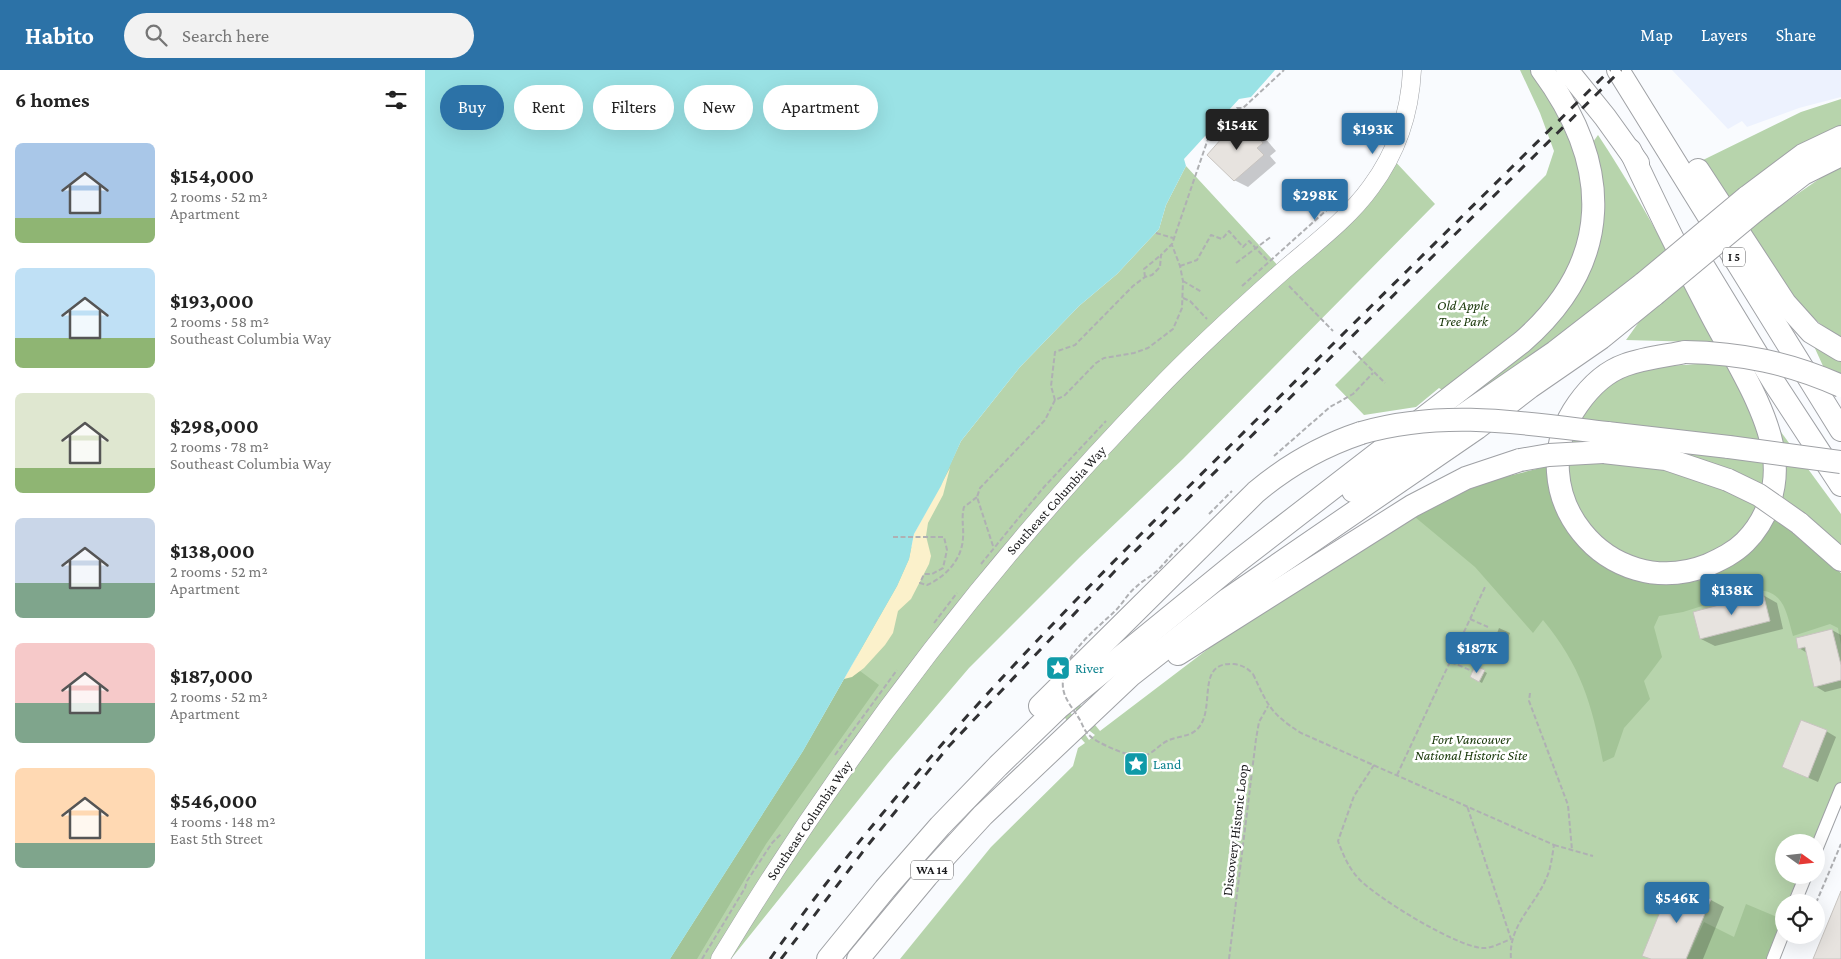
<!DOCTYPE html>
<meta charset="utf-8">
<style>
:root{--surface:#fff;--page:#f2f2f2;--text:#222;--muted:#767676;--accent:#2c72a7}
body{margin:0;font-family:"Crimson Pro",serif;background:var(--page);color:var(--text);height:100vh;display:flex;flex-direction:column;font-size:19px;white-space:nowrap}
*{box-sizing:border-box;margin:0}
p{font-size:16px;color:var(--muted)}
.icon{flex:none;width:28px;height:28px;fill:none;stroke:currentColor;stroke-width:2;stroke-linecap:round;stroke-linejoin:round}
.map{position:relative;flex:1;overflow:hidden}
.details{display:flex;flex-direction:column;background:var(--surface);width:425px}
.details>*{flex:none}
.guide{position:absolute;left:15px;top:15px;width:475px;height:45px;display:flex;gap:10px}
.needle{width:32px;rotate:105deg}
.buttons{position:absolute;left:1350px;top:764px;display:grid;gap:10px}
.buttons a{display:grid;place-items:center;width:50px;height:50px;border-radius:50%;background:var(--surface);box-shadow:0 5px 20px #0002;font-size:25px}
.price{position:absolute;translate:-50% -42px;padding:0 11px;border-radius:5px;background:var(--accent);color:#fff;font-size:16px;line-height:32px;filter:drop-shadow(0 1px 2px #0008)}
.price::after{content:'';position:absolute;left:50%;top:30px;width:15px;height:11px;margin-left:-8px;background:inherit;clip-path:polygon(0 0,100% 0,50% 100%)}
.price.current{background:#222;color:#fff}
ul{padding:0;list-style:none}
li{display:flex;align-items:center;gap:15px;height:125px;padding:0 15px}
li span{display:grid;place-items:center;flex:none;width:140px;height:100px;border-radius:8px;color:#555}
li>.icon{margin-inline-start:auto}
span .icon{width:60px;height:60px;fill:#fffc;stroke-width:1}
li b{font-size:21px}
h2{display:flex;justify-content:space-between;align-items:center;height:60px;padding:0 15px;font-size:21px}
.pill{padding:0 18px;border-radius:22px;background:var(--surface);box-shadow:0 5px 20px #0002;font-size:18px;line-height:45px}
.pill.current{background:var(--accent);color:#fff}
header{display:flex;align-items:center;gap:30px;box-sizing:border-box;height:70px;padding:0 25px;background:var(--accent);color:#fff}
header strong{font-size:24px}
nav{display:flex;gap:28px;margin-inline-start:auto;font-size:18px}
.search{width:350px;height:45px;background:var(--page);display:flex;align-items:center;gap:12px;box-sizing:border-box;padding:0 18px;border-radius:28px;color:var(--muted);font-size:19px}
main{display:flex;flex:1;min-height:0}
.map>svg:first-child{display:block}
.built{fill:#edf2fe}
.green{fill:#b7d4ac}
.forest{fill:#a3c497}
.sand{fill:#fbf1cb}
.water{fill:#9ae2e5}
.shadow{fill:#0003}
.building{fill:#e7e3df;stroke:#c8c4c0}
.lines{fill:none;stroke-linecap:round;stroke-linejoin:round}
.street-casing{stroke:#9fa1a5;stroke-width:14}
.secondary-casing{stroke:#9fa1a5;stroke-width:19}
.highway-casing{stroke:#9fa1a5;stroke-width:24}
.path{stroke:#afb0b3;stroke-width:2;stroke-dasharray:5 2.5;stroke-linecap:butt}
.street{stroke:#fff;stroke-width:12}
.secondary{stroke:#fff;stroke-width:18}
.highway{stroke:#fff;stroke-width:22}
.rail{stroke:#313133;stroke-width:3;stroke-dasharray:9 9;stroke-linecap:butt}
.highway-bridge-casing{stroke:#9fa1a5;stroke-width:24;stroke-linecap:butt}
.path-bridge{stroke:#afb0b3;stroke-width:2;stroke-dasharray:5 2.5;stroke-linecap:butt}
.highway-bridge{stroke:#fff;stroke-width:22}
.labels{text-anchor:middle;stroke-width:5;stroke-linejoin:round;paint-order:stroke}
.shield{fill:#fff;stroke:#5f5f60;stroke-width:1}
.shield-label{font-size:12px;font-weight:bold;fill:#1a1a1c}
.park-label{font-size:14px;font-style:italic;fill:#173607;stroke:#fff}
.street-label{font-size:14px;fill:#1a1a1c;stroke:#fff}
.culture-label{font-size:14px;fill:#0d838f;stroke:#fff;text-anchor:start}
</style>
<header>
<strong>Habito</strong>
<div class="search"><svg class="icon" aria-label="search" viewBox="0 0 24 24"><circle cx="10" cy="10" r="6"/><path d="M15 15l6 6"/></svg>Search here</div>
<nav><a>Map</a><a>Layers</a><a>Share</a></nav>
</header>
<main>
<section class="details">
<h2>6 homes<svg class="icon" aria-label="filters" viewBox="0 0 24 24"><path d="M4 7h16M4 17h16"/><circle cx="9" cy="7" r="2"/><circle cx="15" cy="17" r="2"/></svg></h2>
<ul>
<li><span style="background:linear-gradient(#a9c7e8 75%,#8fb573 0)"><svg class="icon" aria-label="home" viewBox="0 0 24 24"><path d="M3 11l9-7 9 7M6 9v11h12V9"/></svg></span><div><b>$154,000</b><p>2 rooms · 52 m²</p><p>Apartment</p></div></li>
<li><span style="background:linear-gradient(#bfe0f5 70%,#8fb573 0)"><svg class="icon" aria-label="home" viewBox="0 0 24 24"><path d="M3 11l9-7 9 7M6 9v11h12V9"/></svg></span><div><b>$193,000</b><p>2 rooms · 58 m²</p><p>Southeast Columbia Way</p></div></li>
<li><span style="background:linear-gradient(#dfe7d0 75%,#8fb573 0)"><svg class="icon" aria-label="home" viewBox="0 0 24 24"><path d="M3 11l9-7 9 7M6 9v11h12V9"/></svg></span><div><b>$298,000</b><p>2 rooms · 78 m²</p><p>Southeast Columbia Way</p></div></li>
<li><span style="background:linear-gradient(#c9d6e8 65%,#7fa58c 0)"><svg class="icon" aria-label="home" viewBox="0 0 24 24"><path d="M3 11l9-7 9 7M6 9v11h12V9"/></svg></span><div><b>$138,000</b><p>2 rooms · 52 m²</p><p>Apartment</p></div></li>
<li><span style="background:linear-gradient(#f6c9c9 60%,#7fa58c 0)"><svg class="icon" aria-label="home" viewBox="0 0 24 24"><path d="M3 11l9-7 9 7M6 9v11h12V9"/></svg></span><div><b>$187,000</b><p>2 rooms · 52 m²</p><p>Apartment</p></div></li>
<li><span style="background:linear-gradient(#ffd9b3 75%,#7fa58c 0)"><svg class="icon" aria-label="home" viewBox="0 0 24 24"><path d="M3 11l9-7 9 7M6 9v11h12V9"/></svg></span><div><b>$546,000</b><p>4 rooms · 148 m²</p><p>East 5th Street</p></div></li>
</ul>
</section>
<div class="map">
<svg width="1416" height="889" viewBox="0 0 1416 889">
<rect width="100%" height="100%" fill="#f9fbfe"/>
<path class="built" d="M1247,0H1416V27L1374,38L1322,57L1317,51L1303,59Z"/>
<g class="green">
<path d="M1095,0H1105L1121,20L1158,101L1157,162L1137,215L1094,263L1019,321L1014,318L991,337L939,345L910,315L1121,105L1129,81L1115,43Z"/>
<path d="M1416,29V57L1330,153L1416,94V267C1372,251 1304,133 1276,91L1376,42Z"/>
<path d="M1173,65C1220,136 1259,211 1297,286C1310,310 1333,347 1338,373C1346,413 1331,459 1295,479C1261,498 1229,499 1195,481C1177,472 1158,456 1149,437C1146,431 1146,422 1145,415C1139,372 1158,330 1196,308C1219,295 1247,296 1273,294L1274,272L1201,270L1214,252L1245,224L1183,231L1032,338H1022L1160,201L1168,72Z"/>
<path d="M966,87L1010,134L758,389L655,487L544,598L463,693L306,889H245L378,681L427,596L488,474L536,371L595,297L654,236L692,204L734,159L741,135L761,96L858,201Z"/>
<path d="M1388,274L1416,289V306L1398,296Z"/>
<path d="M1356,362L1416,444V482L1353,428L1352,363Z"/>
<path d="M1123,446L1190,517L1307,510L1416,534V719L1391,772H1359V805H1381L1370,832H1359V861L1348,889H475L566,777L648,696L653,678L660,673L643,654L639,645L645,642L664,670L670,665L661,658L646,632L651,625L657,639L675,661L804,563L990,447Z"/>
</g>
<g class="forest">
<path d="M1128,395C1129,412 1138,451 1146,465C1156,483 1197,504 1216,510C1231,515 1271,514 1285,507C1311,495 1329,468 1347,446L1363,456L1416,503V575L1413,558L1405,554L1368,566C1361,541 1359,519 1328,520L1258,542L1234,546L1229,557L1237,587L1219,611L1225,629L1199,658L1189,687L1178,692C1167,634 1156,596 1118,550L1108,563L1050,497L990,447L1024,427L1071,409Z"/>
<path d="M435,601L454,615L341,774L272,889H245L378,681L419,609Z"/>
<path d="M1321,834L1359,850V861L1348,889H1262L1279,852L1309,867Z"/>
</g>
<path class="sand" d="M525,398L518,425L503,453L501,466L506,486L504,494L486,529L473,541L468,563L460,575L439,598L427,607L419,609L472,516L484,489L489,464Z"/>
<path class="water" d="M0,0H850L826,27L814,29L759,89L761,96L741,135L734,159L692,204L654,236L595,297L536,371L516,416L489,464L484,489L472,516L378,681L245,889H0Z"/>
<g class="shadow">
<path d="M820,52L833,60L851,81L845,86L851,93L823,117L809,110V63Z"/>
<path d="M1338,525L1352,533L1358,559L1290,576L1276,569Z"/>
<path d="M1074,558L1085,563L1082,571L1071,566Z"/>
<path d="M1407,560L1416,565V618L1400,622L1390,616L1382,583L1374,578L1372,568Z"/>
<path d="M1051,597L1062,603L1057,613L1046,607Z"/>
<path d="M1401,661L1411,667L1393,712L1359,697Z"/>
<path d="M1286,830L1299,837L1278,889H1226L1219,885Z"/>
</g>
<g class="building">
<path d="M819,50L838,73L832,78L839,85L809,111L782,85L805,59L808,62Z"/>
<path d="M1338,523L1345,551L1275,569L1268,542Z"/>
<path d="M1407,559L1416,595V610L1389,617L1380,577L1373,579L1371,568Z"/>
<path d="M1050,596L1060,600L1054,612L1045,607Z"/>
<path d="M1376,650L1402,660L1383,708L1357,697Z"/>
<path d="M1247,812L1286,829L1261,889H1226L1217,886Z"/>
<path d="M1416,821V889H1388Z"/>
</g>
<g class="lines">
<defs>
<g id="street">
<path d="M1391,780L1416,719"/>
<path d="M1370,832L1381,805"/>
<path d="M1348,889L1359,861"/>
</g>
<path id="secondary" d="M295,889C419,684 563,494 730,322C771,279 815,239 859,200C889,174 923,149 946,117C972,82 985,43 987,0"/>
<g id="highway">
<path d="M1142,0L1180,47L1213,93"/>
<path d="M1193,0L1416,360"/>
<path d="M1205,80C1231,136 1259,192 1287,246C1309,288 1344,341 1349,387C1353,418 1342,450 1320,472C1309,483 1296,489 1283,495C1182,535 1091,421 1153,334C1165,317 1180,302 1200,295C1219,288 1240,286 1260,282"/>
<path d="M1273,100L1360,233L1386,262L1416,280"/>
<path d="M1322,127L1378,85L1416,67"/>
<path d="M1330,141L1378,104L1416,85"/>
<path d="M1268,179L1350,314L1416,415"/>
<path d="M1182,363L1304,377"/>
<path d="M1178,382L1241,389L1303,410"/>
<path d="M928,421L1130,282L1219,213"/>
<path d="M1374,453L1416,490"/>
<path d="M753,584L987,436L1041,408L1095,390"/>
<path d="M615,636L831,422C863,395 897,376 936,363"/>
<path d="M403,889L460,819L515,756L573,696L633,638L812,492L1097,272C1190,191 1187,95 1117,0"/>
<path d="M433,889L502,806L558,745L706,605L803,529L1052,358L1105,317L1176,268L1229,225"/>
</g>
</defs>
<use href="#street" class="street-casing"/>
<use href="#secondary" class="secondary-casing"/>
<use href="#highway" class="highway-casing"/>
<g class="path">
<path d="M731,163L748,168"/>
<path d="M811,193L847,166"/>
<path d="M755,196L772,190L786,165L797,169L804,161L818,177L824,171L843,191"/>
<path d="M720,207L719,199L736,185"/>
<path d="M758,211L777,222"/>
<path d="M817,216L923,121"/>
<path d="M864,216L908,261"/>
<path d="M758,228L765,231L782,249"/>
<path d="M928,281L960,313"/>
<path d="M630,330L626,316L630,282L650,275L708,216L720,207L727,205L735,197L736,185L747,174L785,63L812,38H818L859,0"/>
<path d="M849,386L905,337L928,324L948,303"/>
<path d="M784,444L807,421"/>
<path d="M468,467H519L522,480L518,498L507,504H499L495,513L502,515C520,507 537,490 538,468C539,458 536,448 539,437L552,427"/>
<path d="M568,476L552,427L555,418L620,350L630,330L639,326L671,293L679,288L709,283L723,278L748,259L757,238L758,211L755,196L747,175"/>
<path d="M556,494L619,417L681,351"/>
<path d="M1045,549L1063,557"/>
<path d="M509,553L532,523"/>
<path d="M1026,592L1047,601"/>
<path d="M828,604C843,636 846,644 876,663L1129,775C1127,786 1126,799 1121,809C1109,837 1083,856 1086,889"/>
<path d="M1105,623L1104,631L1143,735L1147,780"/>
<path d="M410,685L472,600"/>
<path d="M949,695L929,726L913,771C919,787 924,799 936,811C956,830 1030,876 1057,878C1066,879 1078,872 1086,869L1042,736"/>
<path d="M972,705L1060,517"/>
<path d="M1129,775L1168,786"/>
<path d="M1391,833L1416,774"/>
<path d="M277,889L320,818L322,811L347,773L357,763"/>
<path d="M804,889L831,669L834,652L843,636"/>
</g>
<use href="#street" class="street"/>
<use href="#secondary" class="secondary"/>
<use href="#highway" class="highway"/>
<g class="rail">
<path d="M345,889C481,698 646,532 813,368C937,245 1061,123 1185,0"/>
<path d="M356,889L443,775L524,676L689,502L1196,0"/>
</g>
<defs>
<g id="highway-bridge">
<path d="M1219,213L1322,127"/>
<path d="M1229,225L1330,141"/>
<path d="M1260,282C1316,283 1365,293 1416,316"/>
<path d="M936,363C1020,339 1098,353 1182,363"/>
<path d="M1304,377L1416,392"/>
<path d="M1095,390L1124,385L1178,382"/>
<path d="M1303,410L1334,425L1374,453"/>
</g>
</defs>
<use href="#highway-bridge" class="highway-bridge-casing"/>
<path class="path-bridge" d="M758,473C748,482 741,492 732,501C725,507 717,511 711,517C702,524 697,535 689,542C671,559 639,584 638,610C636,627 647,636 655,650C658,656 660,662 665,666C672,673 706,688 716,686C728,685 732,676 742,671C750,667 759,667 767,663C796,647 766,591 809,594C816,595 823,598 828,604"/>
<use href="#highway-bridge" class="highway-bridge"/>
</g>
<defs>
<symbol id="sight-square" viewBox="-11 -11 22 22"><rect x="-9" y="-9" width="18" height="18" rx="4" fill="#0f9aa8" stroke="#fff"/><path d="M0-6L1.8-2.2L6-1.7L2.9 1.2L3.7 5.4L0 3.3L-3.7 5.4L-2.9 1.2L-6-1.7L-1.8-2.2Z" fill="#fff"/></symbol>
</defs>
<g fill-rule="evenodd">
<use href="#sight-square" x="619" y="584" width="28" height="28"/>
<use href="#sight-square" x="697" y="680" width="28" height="28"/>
</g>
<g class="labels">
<g class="shield">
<rect x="1298" y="177.5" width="22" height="19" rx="4"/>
<rect x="486" y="790.5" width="42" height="19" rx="4"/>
</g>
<g class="shield-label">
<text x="1309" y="191">I 5</text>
<text x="507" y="804">WA 14</text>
</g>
<g class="park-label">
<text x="1038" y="240">Old Apple<tspan x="1038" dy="16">Tree Park</tspan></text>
<text x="1046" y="674">Fort Vancouver<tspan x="1046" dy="16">National Historic Site</tspan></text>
</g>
<g class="street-label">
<text transform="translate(631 430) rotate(-48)" y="5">Southeast Columbia Way</text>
<text transform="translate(384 750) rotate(-56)" y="5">Southeast Columbia Way</text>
<text transform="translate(810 760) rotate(-83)" y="5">Discovery Historic Loop</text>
</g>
<g class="culture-label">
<text x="650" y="603">River</text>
<text x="728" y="699">Land</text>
</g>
</g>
</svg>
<div class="buttons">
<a><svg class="needle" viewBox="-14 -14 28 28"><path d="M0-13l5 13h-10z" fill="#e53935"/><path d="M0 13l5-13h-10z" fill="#767676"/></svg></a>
<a><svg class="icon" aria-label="locate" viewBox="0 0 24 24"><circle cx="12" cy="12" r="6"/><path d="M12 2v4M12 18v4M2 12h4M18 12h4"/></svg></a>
</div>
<b class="price current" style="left:812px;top:81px">$154K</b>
<b class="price" style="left:948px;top:85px">$193K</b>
<b class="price" style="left:890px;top:151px">$298K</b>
<b class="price" style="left:1307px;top:546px">$138K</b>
<b class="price" style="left:1052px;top:604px">$187K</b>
<b class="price" style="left:1252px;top:854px">$546K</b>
<div class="guide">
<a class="pill current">Buy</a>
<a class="pill">Rent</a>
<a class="pill">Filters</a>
<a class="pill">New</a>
<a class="pill">Apartment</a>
</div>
</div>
</main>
